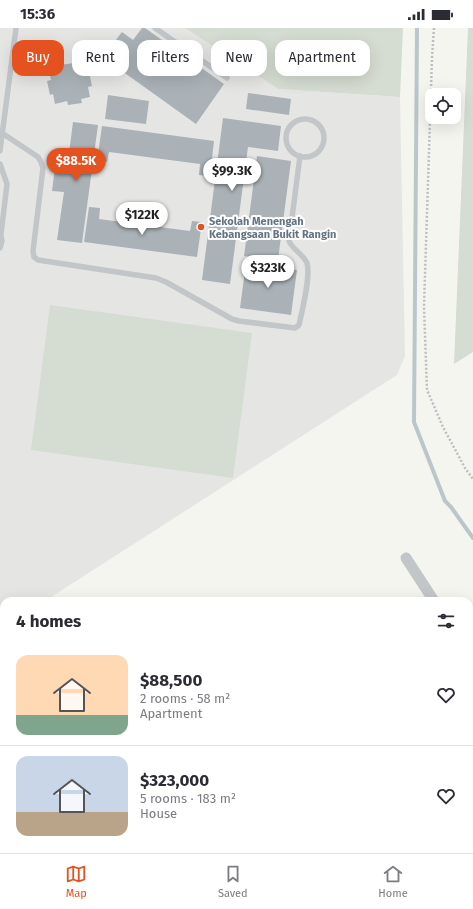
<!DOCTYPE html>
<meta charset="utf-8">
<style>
:root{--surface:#fff;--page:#f7f7f7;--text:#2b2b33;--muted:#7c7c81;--line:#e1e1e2;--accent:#e6521f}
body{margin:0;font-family:"Fira Sans",sans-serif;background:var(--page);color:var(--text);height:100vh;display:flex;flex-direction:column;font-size:15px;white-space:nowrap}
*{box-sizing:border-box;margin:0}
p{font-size:13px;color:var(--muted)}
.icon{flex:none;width:22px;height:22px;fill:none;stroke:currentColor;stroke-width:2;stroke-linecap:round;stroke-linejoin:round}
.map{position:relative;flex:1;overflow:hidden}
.details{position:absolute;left:0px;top:569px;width:473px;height:256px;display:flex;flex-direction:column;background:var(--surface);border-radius:12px 12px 0 0;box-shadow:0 4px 16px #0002}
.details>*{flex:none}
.guide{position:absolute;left:12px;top:12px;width:449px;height:36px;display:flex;gap:8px}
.tools{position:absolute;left:425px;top:60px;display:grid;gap:8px}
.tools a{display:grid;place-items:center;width:36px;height:36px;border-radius:8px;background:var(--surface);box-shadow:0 4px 16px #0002;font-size:20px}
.price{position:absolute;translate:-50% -34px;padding:0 9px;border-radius:14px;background:#fff;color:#222;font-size:13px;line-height:26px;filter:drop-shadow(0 1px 2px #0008)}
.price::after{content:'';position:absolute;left:50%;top:24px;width:12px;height:9px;margin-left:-6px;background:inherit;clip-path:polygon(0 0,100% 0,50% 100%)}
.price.selected{background:var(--accent);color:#fff}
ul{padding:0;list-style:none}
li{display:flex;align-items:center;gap:12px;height:100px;padding:0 16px}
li+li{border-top:1px solid var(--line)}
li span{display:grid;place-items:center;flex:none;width:112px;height:80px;border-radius:12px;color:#555}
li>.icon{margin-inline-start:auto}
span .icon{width:48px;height:48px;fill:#fffc;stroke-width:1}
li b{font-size:17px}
h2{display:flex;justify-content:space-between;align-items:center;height:48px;padding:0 16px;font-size:17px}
.tag{padding:0 14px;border-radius:12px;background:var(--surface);box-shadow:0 4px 16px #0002;font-size:14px;line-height:36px}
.tag.selected{background:var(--accent);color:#fff}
.status{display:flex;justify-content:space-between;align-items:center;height:28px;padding:0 20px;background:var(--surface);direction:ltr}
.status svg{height:11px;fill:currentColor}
.menu{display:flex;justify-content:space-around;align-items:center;height:56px;border-top:1px solid var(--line);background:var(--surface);font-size:11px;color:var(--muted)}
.menu a{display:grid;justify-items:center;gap:2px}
.menu .selected{color:var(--accent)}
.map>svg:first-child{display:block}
.built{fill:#e5e6e4}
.green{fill:#d5dcd1}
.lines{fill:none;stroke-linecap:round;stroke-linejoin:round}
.stream{stroke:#bbc6cb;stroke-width:4}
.building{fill:#aab2b7}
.path{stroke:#bcbec0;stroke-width:2.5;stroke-dasharray:2 2;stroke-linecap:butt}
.service{stroke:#c2c6c9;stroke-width:5.5}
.minor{stroke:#c2c6c9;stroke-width:11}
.poi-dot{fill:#e6521f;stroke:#fff;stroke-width:1.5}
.labels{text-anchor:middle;stroke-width:4;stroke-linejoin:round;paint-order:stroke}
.poi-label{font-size:11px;font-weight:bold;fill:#637482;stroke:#fff;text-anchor:start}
</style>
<div class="status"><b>15:36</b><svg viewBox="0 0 49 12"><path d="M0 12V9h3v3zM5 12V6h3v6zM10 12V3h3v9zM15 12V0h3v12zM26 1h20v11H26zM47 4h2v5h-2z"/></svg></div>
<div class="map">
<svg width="473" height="825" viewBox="0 0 473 825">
<rect width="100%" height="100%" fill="#f5f5f0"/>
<path class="built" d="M0,0H185L278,61L400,69L405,328L397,347L45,573H4V600L0,602Z"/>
<g class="green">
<path d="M185,0H403L400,69L278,61Z"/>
<path d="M468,0H473V324L454,336Z"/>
<path d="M50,277L252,305L233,450L31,422Z"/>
</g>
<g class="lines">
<path class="stream" d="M417,0L414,394L445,473L451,479L473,510"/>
</g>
<g class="building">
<path d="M142,0H145L224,56L196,96L115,38L124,26L112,17L122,4L133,12Z"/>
<path d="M74,35L75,38L84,36L85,45L89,44L92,58L88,59L90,69L81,71L82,75L68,77L67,73L55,76L53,66L50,67L47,53L51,52L49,43L61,41L60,37Z"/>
<path d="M248,65L291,71L289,87L246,81Z"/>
<path d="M108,67L149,73L146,96L105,91Z"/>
<path d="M223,90L281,98L278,123L248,119L230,256L202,252Z"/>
<path d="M73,94L98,97L82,215L57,212L64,164L52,163L55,139L67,141Z"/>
<path d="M102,98L214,113L210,148L199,147L200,136L109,124L107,134L97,133Z"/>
<path d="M257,128L291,133L278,232L244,228Z"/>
<path d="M89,179L100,180L99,191L190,203L192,193L202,194L197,229L84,214Z"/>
<path d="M246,235L297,242L291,287L240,280Z"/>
</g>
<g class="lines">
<path class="path" d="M434,0L432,29L424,279L427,362L443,399L465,440L473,451"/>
<g class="service">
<path d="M155,0L227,50"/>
<circle cx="305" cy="110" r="19"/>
<path d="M2,105L38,129L41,134L43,140L33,223L34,229L38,232L156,250L166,254L232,291L239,293L295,300L299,297C302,283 311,248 307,235C303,226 293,222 289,213L300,128"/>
<path d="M0,123L16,0"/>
<path d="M0,136L7,156L1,206"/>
<path d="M0,220L2,213L0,204"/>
</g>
<g class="minor">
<path d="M406,530L434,573"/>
<path d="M469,624L473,630"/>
<path d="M445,821L448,825"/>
<path d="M61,825L67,821"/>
<path d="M296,825L302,821"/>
</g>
</g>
<circle class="poi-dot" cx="201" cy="199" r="4"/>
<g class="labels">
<g class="poi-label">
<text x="209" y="197">Sekolah Menengah<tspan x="209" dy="13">Kebangsaan Bukit Rangin</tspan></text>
</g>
</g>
</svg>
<div class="tools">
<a><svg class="icon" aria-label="locate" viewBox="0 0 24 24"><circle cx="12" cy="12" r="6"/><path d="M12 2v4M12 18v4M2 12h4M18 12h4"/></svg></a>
</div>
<b class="price selected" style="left:76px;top:154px">$88.5K</b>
<b class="price" style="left:232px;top:164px">$99.3K</b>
<b class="price" style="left:142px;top:208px">$122K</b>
<b class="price" style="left:268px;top:261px">$323K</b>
<div class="guide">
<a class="tag selected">Buy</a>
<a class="tag">Rent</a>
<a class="tag">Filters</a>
<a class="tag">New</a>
<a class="tag">Apartment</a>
</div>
<section class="details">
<h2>4 homes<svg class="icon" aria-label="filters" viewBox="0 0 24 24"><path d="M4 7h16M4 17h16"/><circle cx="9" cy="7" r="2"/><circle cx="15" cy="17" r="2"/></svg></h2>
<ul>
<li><span style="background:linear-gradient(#ffd9b3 75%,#7fa58c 0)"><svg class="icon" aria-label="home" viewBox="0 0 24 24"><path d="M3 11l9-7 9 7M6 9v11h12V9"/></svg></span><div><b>$88,500</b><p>2 rooms · 58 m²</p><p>Apartment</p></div><svg class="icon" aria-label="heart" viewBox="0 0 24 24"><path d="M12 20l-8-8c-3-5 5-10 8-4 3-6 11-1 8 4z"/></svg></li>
<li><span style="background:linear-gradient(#c9d6e8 70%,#b9a48a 0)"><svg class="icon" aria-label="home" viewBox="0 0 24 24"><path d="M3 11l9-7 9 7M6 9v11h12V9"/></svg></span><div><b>$323,000</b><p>5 rooms · 183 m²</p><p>House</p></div><svg class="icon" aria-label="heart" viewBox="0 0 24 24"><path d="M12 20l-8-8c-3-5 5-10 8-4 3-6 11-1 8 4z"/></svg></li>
</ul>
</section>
</div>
<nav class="menu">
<a class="selected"><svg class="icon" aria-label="map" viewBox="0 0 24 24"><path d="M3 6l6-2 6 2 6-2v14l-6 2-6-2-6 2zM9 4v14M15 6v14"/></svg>Map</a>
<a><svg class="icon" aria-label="saved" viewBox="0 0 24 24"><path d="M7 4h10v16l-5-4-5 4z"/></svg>Saved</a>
<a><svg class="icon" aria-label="home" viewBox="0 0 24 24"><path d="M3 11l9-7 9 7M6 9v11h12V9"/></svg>Home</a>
</nav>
